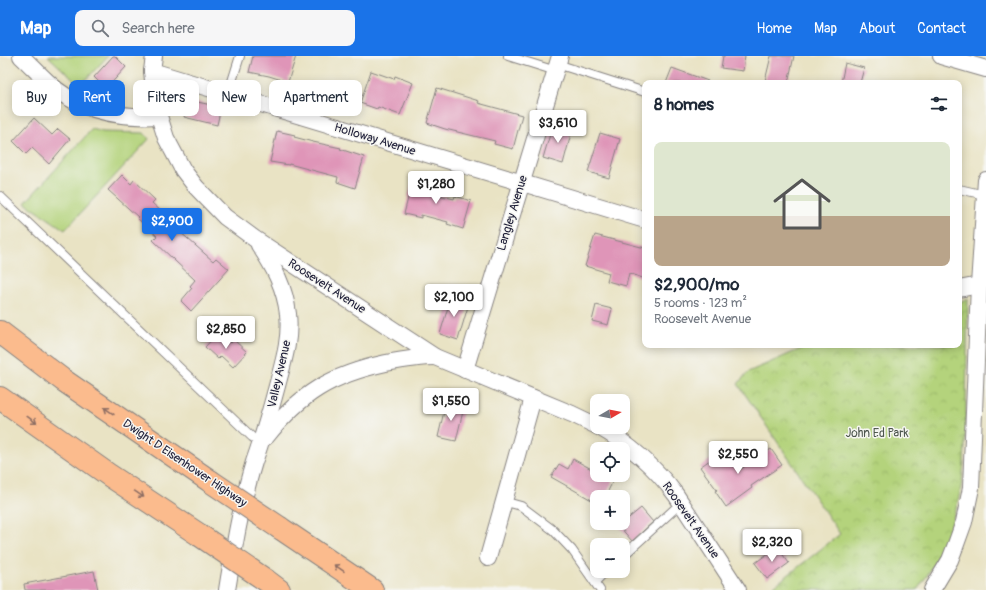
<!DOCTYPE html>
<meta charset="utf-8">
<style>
:root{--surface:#fff;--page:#f6f6f7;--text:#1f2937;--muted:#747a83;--line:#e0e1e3;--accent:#1a73e8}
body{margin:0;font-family:Pangolin,sans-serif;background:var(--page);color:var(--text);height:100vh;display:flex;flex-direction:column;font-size:15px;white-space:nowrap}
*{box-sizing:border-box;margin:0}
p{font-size:13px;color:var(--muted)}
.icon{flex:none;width:22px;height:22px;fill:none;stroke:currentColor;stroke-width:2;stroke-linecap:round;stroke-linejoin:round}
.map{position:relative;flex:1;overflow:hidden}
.drawer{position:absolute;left:642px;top:24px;width:320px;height:268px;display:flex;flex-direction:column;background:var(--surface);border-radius:8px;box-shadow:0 2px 10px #0003}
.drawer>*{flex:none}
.banner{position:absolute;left:12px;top:24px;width:380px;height:36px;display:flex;gap:8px}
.needle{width:26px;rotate:80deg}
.tools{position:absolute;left:590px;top:338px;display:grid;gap:8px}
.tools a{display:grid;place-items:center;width:40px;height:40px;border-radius:8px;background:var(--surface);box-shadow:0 2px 10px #0003;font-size:20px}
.price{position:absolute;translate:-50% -34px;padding:0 9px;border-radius:4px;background:#fff;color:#222;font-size:13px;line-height:26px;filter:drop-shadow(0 1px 2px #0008)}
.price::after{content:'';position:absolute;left:50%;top:24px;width:12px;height:9px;margin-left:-6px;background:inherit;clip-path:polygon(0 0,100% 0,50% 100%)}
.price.active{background:var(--accent);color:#fff}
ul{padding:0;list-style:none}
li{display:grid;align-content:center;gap:8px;height:212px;padding:0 12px}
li+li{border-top:1px solid var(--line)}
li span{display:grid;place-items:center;height:124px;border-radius:8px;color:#555}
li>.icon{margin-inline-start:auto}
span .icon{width:72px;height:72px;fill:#fffc;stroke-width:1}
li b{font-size:17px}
h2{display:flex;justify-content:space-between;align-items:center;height:48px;padding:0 12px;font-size:17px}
.chip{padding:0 14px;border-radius:8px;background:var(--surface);box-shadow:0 2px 10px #0003;font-size:14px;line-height:36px}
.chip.active{background:var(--accent);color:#fff}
header{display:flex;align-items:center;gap:24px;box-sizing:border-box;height:56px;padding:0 20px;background:var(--accent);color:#fff}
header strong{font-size:19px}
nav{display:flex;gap:22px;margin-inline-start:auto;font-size:14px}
.search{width:280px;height:36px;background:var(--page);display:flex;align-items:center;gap:10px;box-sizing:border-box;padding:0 14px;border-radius:8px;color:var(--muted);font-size:15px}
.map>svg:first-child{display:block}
.green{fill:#b4d37b;stroke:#6b7a5b}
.park{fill:url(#park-crowns);stroke:#6b7a5b}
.building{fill:#df95b8}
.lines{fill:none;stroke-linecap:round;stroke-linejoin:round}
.lane-casing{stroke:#868280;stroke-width:10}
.street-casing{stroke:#868280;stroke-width:18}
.highway-casing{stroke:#868280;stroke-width:24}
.lane{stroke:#fff;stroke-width:8}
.street{stroke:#fff;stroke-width:16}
.highway{stroke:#fbbb8d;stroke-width:22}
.highway-bridge-casing{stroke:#868280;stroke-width:24;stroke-linecap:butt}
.highway-bridge{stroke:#fbbb8d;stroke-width:22}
.oneway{stroke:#8e6e64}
.labels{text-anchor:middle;stroke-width:3;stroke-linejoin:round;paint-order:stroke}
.street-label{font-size:12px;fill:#22223b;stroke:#f6f6f2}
.park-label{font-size:12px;fill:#4e574e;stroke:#f6f6f2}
</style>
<header>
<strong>Map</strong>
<div class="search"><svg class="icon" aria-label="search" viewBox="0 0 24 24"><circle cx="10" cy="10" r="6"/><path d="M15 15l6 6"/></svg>Search here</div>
<nav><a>Home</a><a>Map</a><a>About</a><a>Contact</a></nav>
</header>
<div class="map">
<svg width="986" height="534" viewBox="0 0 986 534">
<defs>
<pattern id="park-crowns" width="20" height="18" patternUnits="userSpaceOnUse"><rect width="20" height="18" fill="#b4d37b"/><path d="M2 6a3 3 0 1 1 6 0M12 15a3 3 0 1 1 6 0" fill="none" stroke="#9ab56b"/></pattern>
</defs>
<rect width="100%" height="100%" fill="#f6f6f2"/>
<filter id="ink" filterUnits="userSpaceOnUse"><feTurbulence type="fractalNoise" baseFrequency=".025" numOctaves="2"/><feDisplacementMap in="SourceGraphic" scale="8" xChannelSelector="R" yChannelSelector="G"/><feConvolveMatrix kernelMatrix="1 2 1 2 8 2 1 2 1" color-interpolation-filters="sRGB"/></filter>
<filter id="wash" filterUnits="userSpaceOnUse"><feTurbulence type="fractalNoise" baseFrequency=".012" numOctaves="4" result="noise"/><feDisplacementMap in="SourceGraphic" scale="16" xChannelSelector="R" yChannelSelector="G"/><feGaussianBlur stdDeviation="0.9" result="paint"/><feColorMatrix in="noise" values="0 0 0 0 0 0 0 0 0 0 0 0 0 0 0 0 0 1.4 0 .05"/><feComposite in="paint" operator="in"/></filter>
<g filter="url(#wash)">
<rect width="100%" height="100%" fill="#e9e3c4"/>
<g class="green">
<path d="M48,0H108L80,30Z"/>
<path d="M92,73L103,76L144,77L149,83L65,174L25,147Z"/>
</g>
<path class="park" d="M968,243C967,279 967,314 966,350C965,382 966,418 957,449C949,479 936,509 917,534H769L840,478L738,328L748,316L810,289H959V246Z"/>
<g id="blocks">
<g class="building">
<path d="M113,0H115L126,11L106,33L94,21Z"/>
<path d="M253,0H296L288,26L269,20L249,16Z"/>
<path d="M723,0H745L743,15L721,12Z"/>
<path d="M771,0H794L788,27H775L765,25Z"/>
<path d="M845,7L864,12L860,27H841Z"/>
<path d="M672,12L708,25L707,27H666Z"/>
<path d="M371,15L394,23L395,20L413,27L400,59L378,51L377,53L360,47Z"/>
<path d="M437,32L479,45L478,47L522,59L513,93L494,88L495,85L445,73L427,67Z"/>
<path d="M188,44L221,51L217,69L184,61Z"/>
<path d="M34,62L52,79L58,73L70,83L49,108L32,92L26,98L13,85Z"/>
<path d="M553,68L572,74L563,108L543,102Z"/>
<path d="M277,75L295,79L294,81L313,86L341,92L340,93L364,101L355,132L337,126L338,121L289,108V109L270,106Z"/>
<path d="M600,77L620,83L609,122L588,116Z"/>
<path d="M122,119L131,128L134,124L155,144L152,147L162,156L157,161L176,178L179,175L213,205L216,202L229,213L191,255L181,245L192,232L190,230L195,224L153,184L157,180L137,162L138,161L108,134Z"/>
<path d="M413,122L430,127L427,136L454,143L455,140L471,145L463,173L447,168L448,166L421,159V162L404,158Z"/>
<path d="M595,179L645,192V223L629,217L626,230L607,225L609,217L585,210Z"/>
<path d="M451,241L469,247L458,284L440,278Z"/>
<path d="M596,249L612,253L608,269L592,265Z"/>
<path d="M219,276L231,287L234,284L247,296L233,311L221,300L218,303L205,291Z"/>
<path d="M446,347L464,351L456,385L438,381Z"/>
<path d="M771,393L782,409L751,430L752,432L726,451L715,435L717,434L700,411L724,394L739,414Z"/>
<path d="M573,403L597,416V419H602L613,425L605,441H597V447L551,421L559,408L568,413Z"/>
<path d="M641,452L653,466L632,485L619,470Z"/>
<path d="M777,491L789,507L767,523L755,507Z"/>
<path d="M94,515L98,534H25L24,528Z"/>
</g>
</g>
</g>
<g filter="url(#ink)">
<use href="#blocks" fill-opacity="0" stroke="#868280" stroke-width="1"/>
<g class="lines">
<defs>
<g id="lane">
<path d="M508,0L556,15"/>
<path d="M557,8L645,36"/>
<path d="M228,38L240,0"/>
<path d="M959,133L985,139"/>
<path d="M0,140L252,381L261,387"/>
<path d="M503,445L521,450L553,474L572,494L600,534"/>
<path d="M623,500L681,447"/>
<path d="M595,526L606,515"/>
</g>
<g id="street">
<path d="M21,0C33,11 44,24 57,34C87,57 123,62 159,60"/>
<path d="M154,0L152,15L154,34L159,60L166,82L183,114L196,131L225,161L255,183L435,301L572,358L597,370"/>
<path d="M941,0L986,13"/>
<path d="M152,15L645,164"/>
<path d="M959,233L979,229"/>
<path d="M465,314L560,0"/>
<path d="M599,371C629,388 655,411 676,439L738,534"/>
<path d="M266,381C301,337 331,319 386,307C402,304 419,301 435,301"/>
<path d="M488,502L533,342"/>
<path d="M227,534C234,491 241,448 254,406C263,381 270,356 277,330C283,307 291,283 288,258C285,232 274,211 259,189"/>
<path d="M932,534L950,504L955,491L964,466L971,432L979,229L986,124"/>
</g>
<g id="highway">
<path d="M0,276L63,324L210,425"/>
<path d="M0,342L109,419L198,478"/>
<path d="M280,472L372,534"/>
<path d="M267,525L279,534"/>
</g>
</defs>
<use href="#lane" class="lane-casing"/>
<use href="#street" class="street-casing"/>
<use href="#highway" class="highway-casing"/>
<use href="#lane" class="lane"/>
<use href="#street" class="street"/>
<use href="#highway" class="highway"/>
<defs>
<g id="highway-bridge">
<path d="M210,425L280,472"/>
<path d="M198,478L267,525"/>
</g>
</defs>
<use href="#highway-bridge" class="highway-bridge-casing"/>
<use href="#highway-bridge" class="highway-bridge"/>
</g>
<defs><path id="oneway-shaft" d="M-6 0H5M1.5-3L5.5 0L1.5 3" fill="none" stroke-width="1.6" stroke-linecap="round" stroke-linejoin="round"/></defs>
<g class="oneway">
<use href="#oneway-shaft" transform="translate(109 355) rotate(-145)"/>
<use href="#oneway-shaft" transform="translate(32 364) rotate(36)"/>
<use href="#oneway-shaft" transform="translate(139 438) rotate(34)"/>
<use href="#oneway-shaft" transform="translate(339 512) rotate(-146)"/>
</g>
</g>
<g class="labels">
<g class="street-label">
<text transform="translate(375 83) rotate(17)" y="4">Holloway Avenue</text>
<text transform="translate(512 157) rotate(-73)" y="4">Langley Avenue</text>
<text transform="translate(327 230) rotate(33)" y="4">Roosevelt Avenue</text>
<text transform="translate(279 318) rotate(-77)" y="4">Valley Avenue</text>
<text transform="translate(185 407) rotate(34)" y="4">Dwight D Eisenhower Highway</text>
<text transform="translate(691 464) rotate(55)" y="4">Roosevelt Avenue</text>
</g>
<g class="park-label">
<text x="877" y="381">John Ed Park</text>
</g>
</g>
</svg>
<div class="tools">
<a><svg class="needle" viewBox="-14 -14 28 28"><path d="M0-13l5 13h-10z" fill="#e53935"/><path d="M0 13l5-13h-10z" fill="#747a83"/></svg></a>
<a><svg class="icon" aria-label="locate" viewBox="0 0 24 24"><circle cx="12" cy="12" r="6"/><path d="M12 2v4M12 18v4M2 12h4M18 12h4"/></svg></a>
<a>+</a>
<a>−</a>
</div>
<b class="price" style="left:558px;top:88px">$3,610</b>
<b class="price" style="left:436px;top:149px">$1,280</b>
<b class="price active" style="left:172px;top:186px">$2,900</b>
<b class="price" style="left:454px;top:262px">$2,100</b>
<b class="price" style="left:226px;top:294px">$2,850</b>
<b class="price" style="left:451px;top:366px">$1,550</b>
<b class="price" style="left:738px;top:419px">$2,550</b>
<b class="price" style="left:772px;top:507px">$2,320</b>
<div class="banner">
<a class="chip">Buy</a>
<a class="chip active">Rent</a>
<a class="chip">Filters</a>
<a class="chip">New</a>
<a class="chip">Apartment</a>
</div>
<section class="drawer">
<h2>8 homes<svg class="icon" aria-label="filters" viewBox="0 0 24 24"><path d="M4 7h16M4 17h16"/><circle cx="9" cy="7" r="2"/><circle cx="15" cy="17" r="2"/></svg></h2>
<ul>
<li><span style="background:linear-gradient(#dfe7d0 60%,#b9a48a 0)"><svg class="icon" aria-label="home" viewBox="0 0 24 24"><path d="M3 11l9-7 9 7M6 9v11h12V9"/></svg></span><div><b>$2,900/mo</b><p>5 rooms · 123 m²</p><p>Roosevelt Avenue</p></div></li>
</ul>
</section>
</div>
